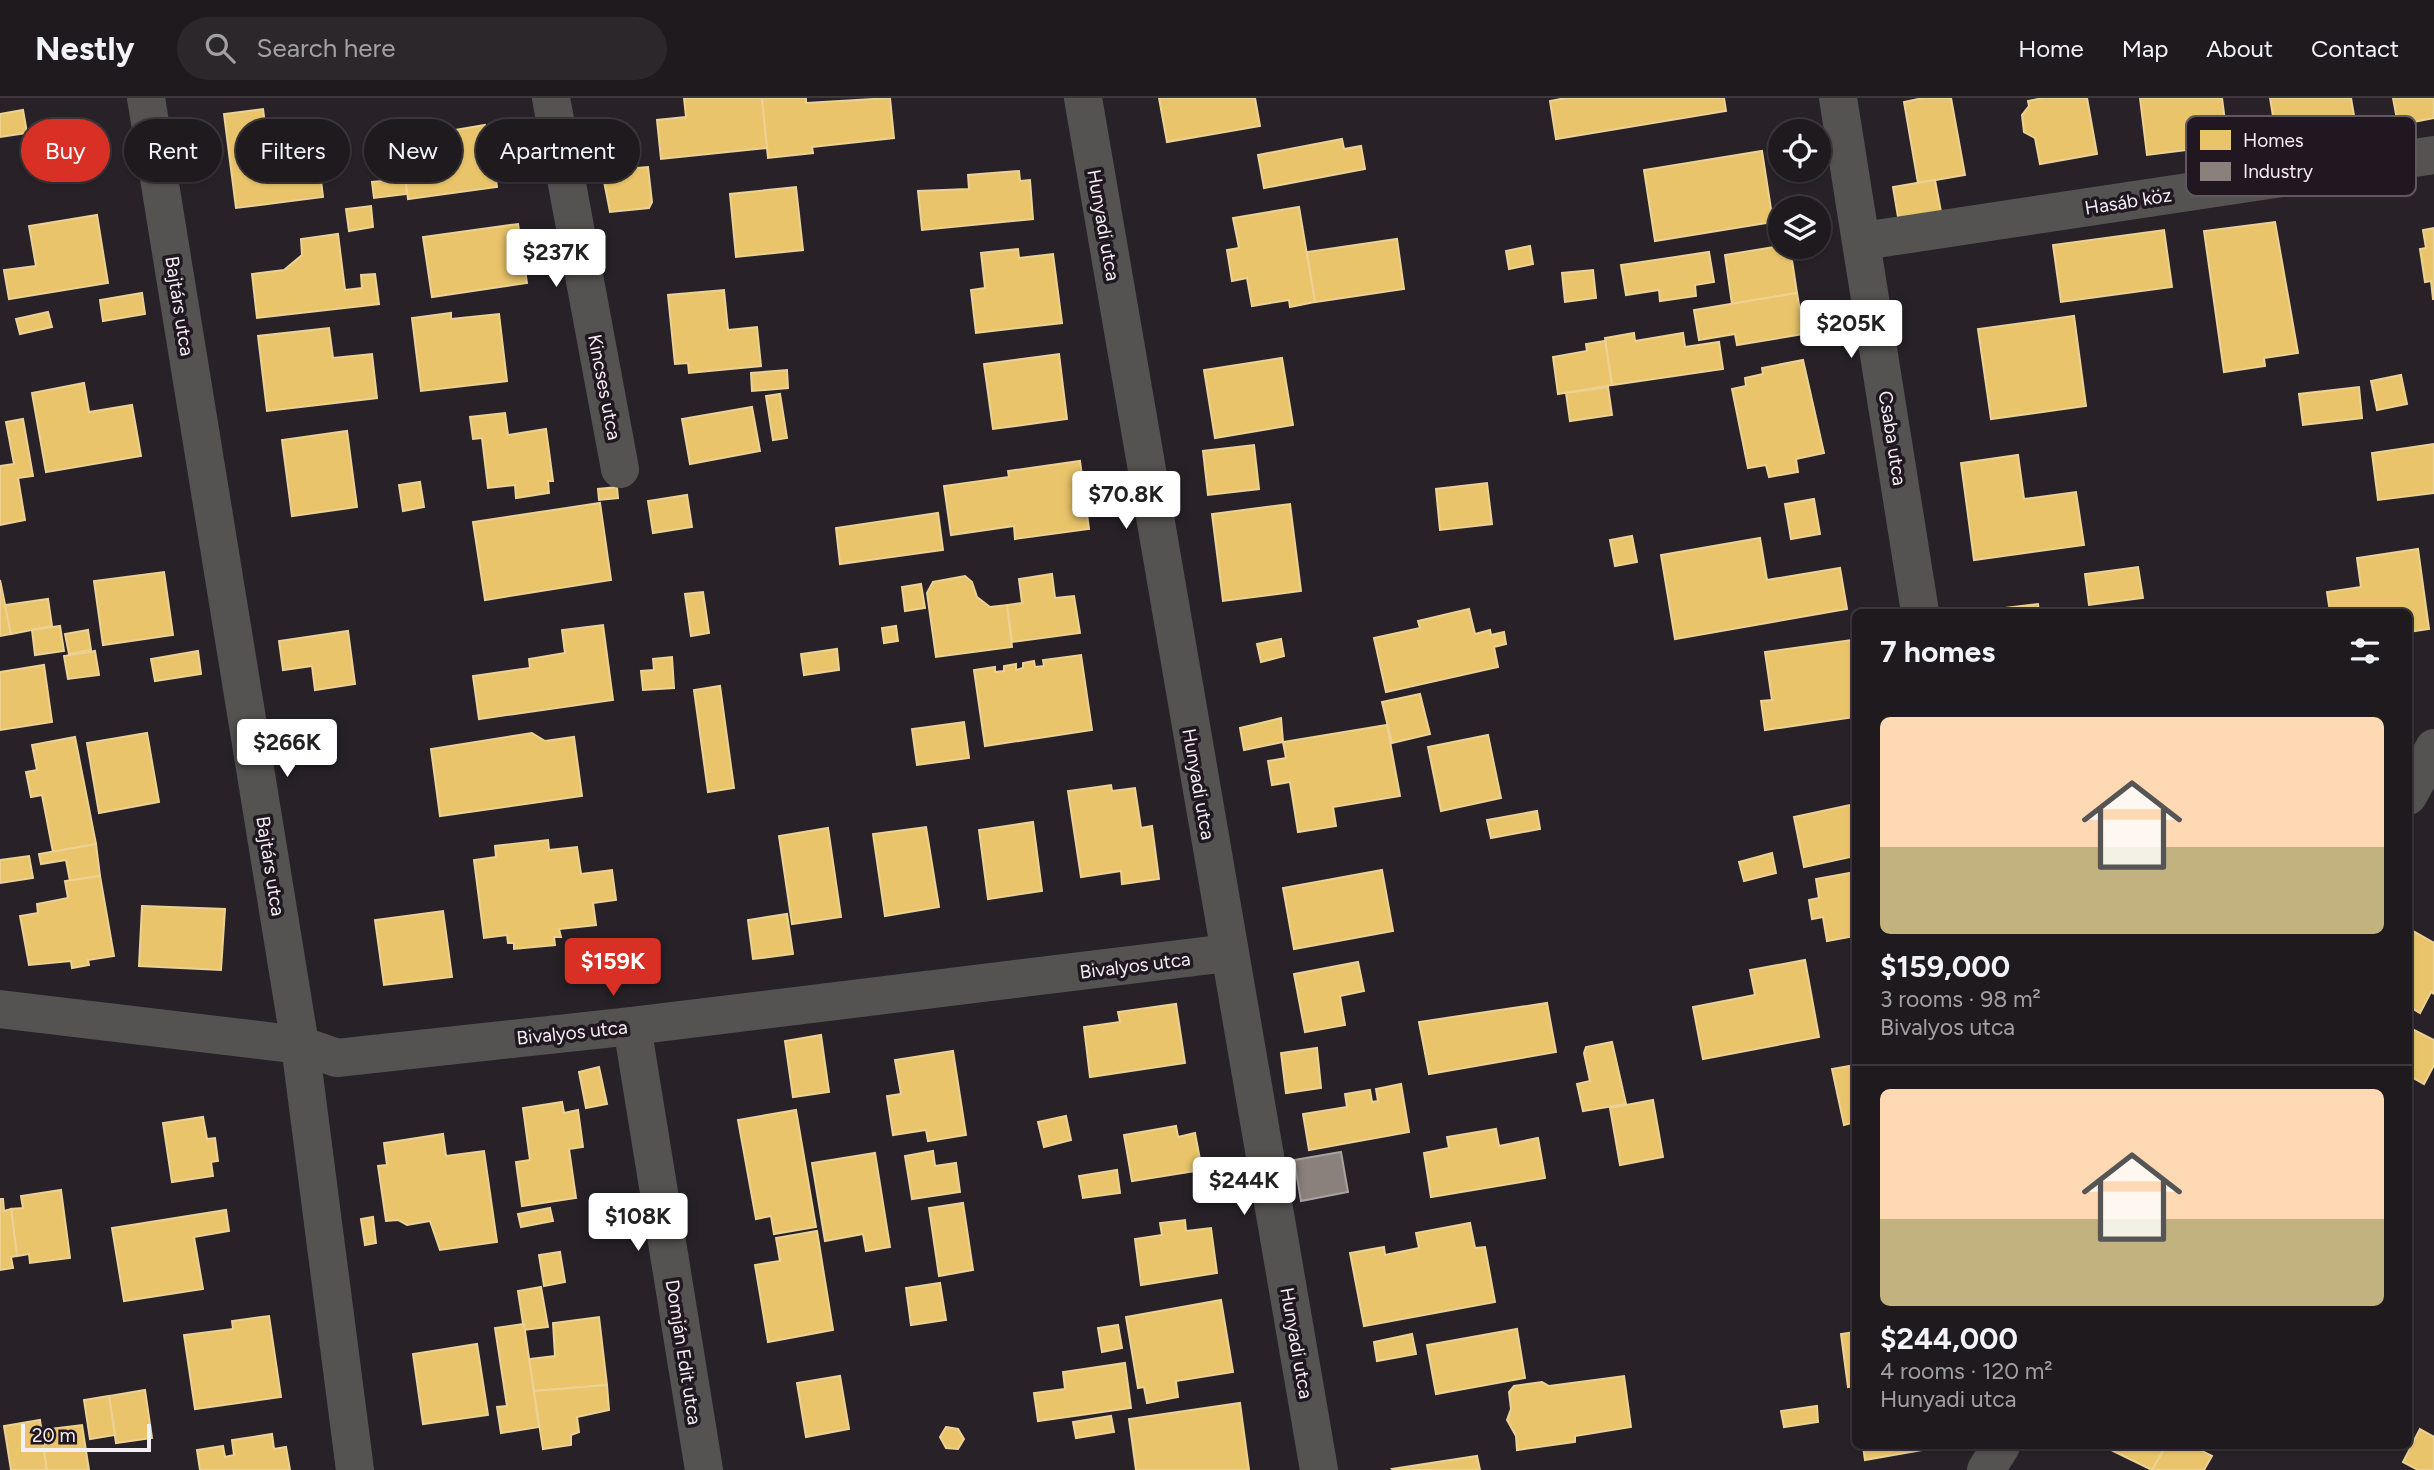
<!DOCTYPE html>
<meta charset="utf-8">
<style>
:root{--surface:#1e1a1e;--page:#2b272b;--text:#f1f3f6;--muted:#a1a1a4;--line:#3c383c;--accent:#d93025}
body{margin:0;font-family:Figtree,sans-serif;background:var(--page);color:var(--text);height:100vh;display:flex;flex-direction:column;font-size:26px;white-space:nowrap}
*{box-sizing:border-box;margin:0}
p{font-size:23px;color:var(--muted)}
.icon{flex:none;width:38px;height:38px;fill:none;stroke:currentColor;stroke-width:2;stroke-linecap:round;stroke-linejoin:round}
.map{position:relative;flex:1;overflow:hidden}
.sheet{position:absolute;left:1852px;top:511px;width:560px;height:840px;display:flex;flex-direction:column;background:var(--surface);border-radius:10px;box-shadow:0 2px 5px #0004,0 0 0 2px var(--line)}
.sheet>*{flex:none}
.guide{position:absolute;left:21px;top:21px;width:665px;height:63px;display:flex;gap:14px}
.buttons{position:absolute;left:1768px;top:21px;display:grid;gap:14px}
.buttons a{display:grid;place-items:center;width:63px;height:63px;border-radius:50%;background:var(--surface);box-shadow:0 2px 5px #0004,0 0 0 2px var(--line);font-size:35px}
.scale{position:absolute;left:21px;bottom:18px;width:130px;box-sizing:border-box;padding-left:7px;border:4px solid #f4eef5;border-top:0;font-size:19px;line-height:24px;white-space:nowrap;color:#f4eef5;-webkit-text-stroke:5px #201721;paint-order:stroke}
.price{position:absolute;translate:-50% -60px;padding:0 16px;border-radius:7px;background:#fff;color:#222;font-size:23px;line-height:46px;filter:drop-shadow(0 2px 4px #0008)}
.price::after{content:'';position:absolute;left:50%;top:42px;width:21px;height:16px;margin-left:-10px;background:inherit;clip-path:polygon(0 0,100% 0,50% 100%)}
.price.current{background:var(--accent);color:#fff}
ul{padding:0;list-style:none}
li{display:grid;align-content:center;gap:14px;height:371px;padding:0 28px}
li+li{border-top:2px solid var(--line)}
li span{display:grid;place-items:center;height:217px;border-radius:10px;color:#555}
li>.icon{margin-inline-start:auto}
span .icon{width:126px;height:126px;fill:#fffc;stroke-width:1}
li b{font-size:30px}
h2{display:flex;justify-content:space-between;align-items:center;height:84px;padding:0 28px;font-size:30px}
.chip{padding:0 24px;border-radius:32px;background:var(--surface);box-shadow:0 2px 5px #0004,0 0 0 2px var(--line);font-size:24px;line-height:63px}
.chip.current{background:var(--accent);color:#fff}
header{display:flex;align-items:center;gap:42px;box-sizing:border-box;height:98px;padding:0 35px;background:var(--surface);border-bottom:2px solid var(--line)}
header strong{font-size:33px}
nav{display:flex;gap:38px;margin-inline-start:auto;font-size:24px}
.search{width:490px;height:63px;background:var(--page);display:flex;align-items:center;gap:18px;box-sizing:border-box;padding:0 24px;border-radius:38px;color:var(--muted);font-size:26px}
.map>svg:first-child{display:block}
.homes{fill:#e9c46a;stroke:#ecd194;stroke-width:2}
.industry{fill:#8a817c;stroke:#aaa2a0;stroke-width:2}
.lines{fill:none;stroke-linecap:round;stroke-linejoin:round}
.street{stroke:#555352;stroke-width:38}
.labels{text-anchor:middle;stroke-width:7;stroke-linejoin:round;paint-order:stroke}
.street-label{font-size:19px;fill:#f4eef5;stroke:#201721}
.key{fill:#201721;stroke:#605861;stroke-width:2}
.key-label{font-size:19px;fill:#f4eef5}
</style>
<header>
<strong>Nestly</strong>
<div class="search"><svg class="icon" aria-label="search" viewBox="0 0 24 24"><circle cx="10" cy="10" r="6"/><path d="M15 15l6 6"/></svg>Search here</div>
<nav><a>Home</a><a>Map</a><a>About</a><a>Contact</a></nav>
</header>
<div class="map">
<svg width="2434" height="1372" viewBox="0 0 2434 1372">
<rect width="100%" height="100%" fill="#282228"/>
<g class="homes">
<path d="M684,0H762L767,50L661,61L657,22L686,19Z"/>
<path d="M762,0H806V5L890,0L894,40L812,49L813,55L768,60Z"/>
<path d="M1159,0H1255L1260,28L1167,44Z"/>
<path d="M1566,0H1724L1726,13L1556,41L1550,3Z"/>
<path d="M1923,0H1951L1965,77L1918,85L1904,4Z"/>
<path d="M2043,0H2087L2097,56L2040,66L2035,40L2024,34L2022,17L2029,8L2028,3Z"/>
<path d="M2140,0H2222L2228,47L2147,57Z"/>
<path d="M2270,0H2351L2358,41L2327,47L2328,52L2301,57L2300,51L2279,55Z"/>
<path d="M2393,0H2434V20L2398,27Z"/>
<path d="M263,11L266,34L292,31L293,42L307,40L311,75L320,74L323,99L236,110L224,16Z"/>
<path d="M23,12L27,35L0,39V16Z"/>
<path d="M485,27L488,43H491L497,89L408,101L401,41Z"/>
<path d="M1342,41L1344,51L1361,48L1365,71L1264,90L1258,57Z"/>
<path d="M1762,53L1773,124L1655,143L1644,72Z"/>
<path d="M648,69L652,104L649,110L610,114L602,73Z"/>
<path d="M1019,73L1020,83L1030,82L1033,121L922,132L918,93L969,91L968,77Z"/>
<path d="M405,81L407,96L374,100L372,84Z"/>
<path d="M1935,82L1941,114L1898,119L1893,89Z"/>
<path d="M796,89L803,152L736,159L730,96Z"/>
<path d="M371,108L373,129L349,133L346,111Z"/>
<path d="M1299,109L1315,204L1290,209L1289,202L1252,208L1247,180L1232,183L1227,152L1239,150L1233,120Z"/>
<path d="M97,117L108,185L9,201L4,172L36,168L29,128Z"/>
<path d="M2275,124L2298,255L2264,260L2265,268L2224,274L2204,133Z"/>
<path d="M518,126L527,185L432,199L423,139Z"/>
<path d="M2434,130V201H2433L2431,183L2425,184L2420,151L2426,150L2423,132Z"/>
<path d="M2164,132L2172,189L2061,204L2053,147Z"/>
<path d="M338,136L345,192L362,190L361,177L375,176L379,206L257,220L252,176L284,172L302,157L301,141Z"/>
<path d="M1397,141L1404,191L1315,204L1307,154Z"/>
<path d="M1530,148L1533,166L1509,171L1506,153Z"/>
<path d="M1780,148L1790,149L1797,195L1732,206L1725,157Z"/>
<path d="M1018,151L1019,160L1053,156L1062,225L976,235L971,192L985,190L981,155Z"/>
<path d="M1709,154L1714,184L1695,187L1696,198L1660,203L1659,192L1626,197L1621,167Z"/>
<path d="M1593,172L1596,200L1565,204L1562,175Z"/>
<path d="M724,192L728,232L757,229L761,268L689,275L688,265L675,266L668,197Z"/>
<path d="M142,195L145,216L103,223L100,202Z"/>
<path d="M1797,195L1804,236L1737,247L1735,236L1699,242L1694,212Z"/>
<path d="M48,214L52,229L20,236L16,221Z"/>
<path d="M451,215V221L499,216L507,283L421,293L412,220Z"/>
<path d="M2074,218L2086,308L1991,321L1978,231Z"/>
<path d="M329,230L333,260L372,256L377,300L267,313L258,238Z"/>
<path d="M1634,235L1635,243L1683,235L1685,249L1719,244L1723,271L1612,287L1605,240Z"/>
<path d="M1605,243L1612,287L1558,296L1553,259L1587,253L1586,246Z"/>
<path d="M1059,256L1067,321L993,331L984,266Z"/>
<path d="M1282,260L1293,327L1215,340L1204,272Z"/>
<path d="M1803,262L1824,355L1796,361L1798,374L1769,379L1766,367L1748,370L1732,291L1746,288L1745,280L1763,276L1762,270Z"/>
<path d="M787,272L788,290L752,293L751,275Z"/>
<path d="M2401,277L2407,306L2377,312L2371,283Z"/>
<path d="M84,285L89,314L132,307L141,358L46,374L32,295Z"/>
<path d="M1608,289L1612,317L1570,323L1566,295Z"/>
<path d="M2359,289L2362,320L2303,327L2299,296Z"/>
<path d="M780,296L787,340L773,342L766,298Z"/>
<path d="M752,309L760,353L690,366L682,321Z"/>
<path d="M505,315L508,337L546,331L553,383H548L549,395L516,400L515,387L488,390L482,340L473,341L470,319Z"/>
<path d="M23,321L33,378L18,380L25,422L0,427V368L14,366L6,324Z"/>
<path d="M347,333L357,409L292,418L282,342Z"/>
<path d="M2434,346V395L2378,402L2372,355Z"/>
<path d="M1254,347L1259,391L1208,397L1203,353Z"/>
<path d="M2018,357L2024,401L2076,394L2084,447L1974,462L1961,365Z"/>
<path d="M1080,363L1089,431L1015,441L1014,428L951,437L944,388L1009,379L1008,373Z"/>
<path d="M420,384L424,409L403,413L399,387Z"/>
<path d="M1487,385L1492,426L1440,432L1436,391Z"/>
<path d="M617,389L618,400L599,402L598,391Z"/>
<path d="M687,397L692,429L653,435L648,403Z"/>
<path d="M1814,401L1820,436L1791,441L1785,406Z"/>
<path d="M600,405L611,482L485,502L473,424Z"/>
<path d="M1290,406L1301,493L1223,503L1212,416Z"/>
<path d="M938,415L943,452L840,466L836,430Z"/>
<path d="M1632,438L1637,464L1615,468L1610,442Z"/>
<path d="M1760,440L1767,482L1840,470L1847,511L1675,541L1661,457Z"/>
<path d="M2418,451L2429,531L2408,534V514H2330L2327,494L2361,489L2357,460Z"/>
<path d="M2138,469L2143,500L2089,507L2085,476Z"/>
<path d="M164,474L173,537L103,547L94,483Z"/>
<path d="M1052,476L1055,500L1074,498L1080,535L1012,544L1007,507L1022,505L1019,481Z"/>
<path d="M965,478L972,484L977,499L990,509L1007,507L1012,549L936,559L927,495L933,484Z"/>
<path d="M0,482L11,536L0,538Z"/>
<path d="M921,486L925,510L905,513L902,489Z"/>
<path d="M703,494L709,535L691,538L685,496Z"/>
<path d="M48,501L52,528L11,536L5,507Z"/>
<path d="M2038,506L2039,514H1989V512Z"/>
<path d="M1469,511L1475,536L1490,532L1491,537L1504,534L1506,546L1494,549L1498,569L1386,594L1374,540L1420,530L1418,523Z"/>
<path d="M603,527L613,602L479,621L473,578L530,570L529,561L565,555L562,532Z"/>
<path d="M60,528L64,553L35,557L32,532Z"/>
<path d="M896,528L898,543L884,545L882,530Z"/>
<path d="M88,532L91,552L69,556L65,536Z"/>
<path d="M348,533L355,586L315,592L312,568L283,572L279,543Z"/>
<path d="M1281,541L1284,558L1261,564L1257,546Z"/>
<path d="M1853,542L1855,619L1765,632L1761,603L1772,602L1765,554Z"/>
<path d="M837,551L839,572L804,577L801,556Z"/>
<path d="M95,553L99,577L68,581L64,558Z"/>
<path d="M198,553L201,576L155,583L151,561Z"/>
<path d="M1081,557L1092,632L985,648L974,572L995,569V574L1004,573V568L1016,566V572L1023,570V565L1034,563L1035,569L1044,568L1043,562Z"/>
<path d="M672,559L674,590L643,592L641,573L654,572L653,561Z"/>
<path d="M44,567L52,624L0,632V574Z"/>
<path d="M720,588L734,690L708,694L694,592Z"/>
<path d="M1420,596L1430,636L1392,645L1382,604Z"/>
<path d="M1281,620L1283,644L1244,652L1240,630Z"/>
<path d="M964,624L969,660L917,667L912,631Z"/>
<path d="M1387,627L1400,698L1333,709L1336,728L1298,734L1290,684L1272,687L1268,663L1286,660L1283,644Z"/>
<path d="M147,635L159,704L99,715L87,645Z"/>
<path d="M532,635L545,643L574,639L582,698L440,718L431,651Z"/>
<path d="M1488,637L1501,700L1441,713L1428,649Z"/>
<path d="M75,639L96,746L53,754L42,697L31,699L26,674L37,672L32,647Z"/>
<path d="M1111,687L1112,693L1135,690L1141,730L1152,728L1159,781L1122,786L1121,773L1081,779L1068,693Z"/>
<path d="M1855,706V758L1804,769L1794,719Z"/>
<path d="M1537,713L1540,731L1491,740L1487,722Z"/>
<path d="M1033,724L1042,793L988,801L979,732Z"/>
<path d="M926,729L939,809L885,818L873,736Z"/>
<path d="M828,730L841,819L792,826L779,738Z"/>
<path d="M548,742L549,752L577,749L581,776L612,772L616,802L593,805L596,827L559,831L561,839H554L555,847L514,851V845H508L507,837L484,840L474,762L496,759L495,748Z"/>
<path d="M96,746L100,778L70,783L66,762L41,766L39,756Z"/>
<path d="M1772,755L1776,775L1744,783L1739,764Z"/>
<path d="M29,758L33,780L0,785V762Z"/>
<path d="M1382,772L1393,833L1294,851L1283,790Z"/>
<path d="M1855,774V838L1827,843L1823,819L1812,821L1809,802L1819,800L1816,781Z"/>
<path d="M100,778L114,858L88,862L89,867L72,870L71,863L29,867L20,818L38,815L37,806L68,800L65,783Z"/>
<path d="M142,808L225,811L221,872L139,868Z"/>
<path d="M443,813L452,879L384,887L375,822Z"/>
<path d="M787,816L793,856L753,861L748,822Z"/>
<path d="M2408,830L2434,845V896L2431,894L2420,915L2408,908Z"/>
<path d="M1805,862L1819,939L1703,961L1693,909L1755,897L1750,872Z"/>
<path d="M1358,864L1364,893L1340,898L1345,927L1305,934L1294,876Z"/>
<path d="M1547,905L1556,954L1429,976L1419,924Z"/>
<path d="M1176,906L1185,965L1090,979L1084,929L1120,924L1118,914Z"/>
<path d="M2408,929L2434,942V967L2424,986L2408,977Z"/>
<path d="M821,937L829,994L793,999L785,943Z"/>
<path d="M1612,944L1626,1006L1583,1013L1577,986L1590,983L1584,955L1586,949Z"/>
<path d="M1317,950L1321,990L1286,995L1281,955Z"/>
<path d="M953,953L966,1037L928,1043L926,1032L893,1037L887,998L901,996L895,962Z"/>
<path d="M1855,967V1024L1844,1027L1832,971Z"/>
<path d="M599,969L607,1006L586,1010L579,974Z"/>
<path d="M1401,986L1409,1034L1309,1052L1303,1016L1347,1009L1345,996L1370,992L1372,1004L1378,1003L1376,991Z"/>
<path d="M1653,1002L1663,1059L1620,1067L1610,1010Z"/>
<path d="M562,1004L564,1015L578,1012L583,1049L569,1051L576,1100L522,1108L516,1064L530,1062L523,1010Z"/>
<path d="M796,1012L816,1129L774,1136L771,1118L756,1121L738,1022Z"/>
<path d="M1066,1018L1071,1042L1044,1049L1038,1024Z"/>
<path d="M203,1019L207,1041L215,1040L218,1063L211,1064L213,1078L172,1084L163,1025Z"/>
<path d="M1176,1028L1178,1039L1195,1035L1202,1072L1132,1083L1124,1037Z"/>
<path d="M1496,1031L1499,1048L1538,1040L1545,1080L1431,1099L1424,1055L1449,1050L1447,1039Z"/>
<path d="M443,1036L446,1058L484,1053L497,1144L440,1152L430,1123L407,1127L398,1122L386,1123L378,1068L387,1067L384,1045Z"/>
<path d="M933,1053L935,1068L956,1065L960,1094L912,1101L905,1058Z"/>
<path d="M875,1055L890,1149L866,1153L863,1136L825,1143L812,1065Z"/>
<path d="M1117,1072L1120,1095L1083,1100L1079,1078Z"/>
<path d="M61,1092L70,1160L30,1165L29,1156L17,1158L11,1111L23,1110L21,1098Z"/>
<path d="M0,1101H3L4,1113L11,1111L17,1158L11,1159L13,1170L0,1172Z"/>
<path d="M963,1105L973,1172L939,1178L929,1110Z"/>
<path d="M550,1110L553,1123L521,1129L518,1116Z"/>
<path d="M226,1112L229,1133L194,1139L203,1191L124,1203L112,1130Z"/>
<path d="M373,1119L376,1145L365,1147L361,1121Z"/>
<path d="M1185,1122L1186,1133L1211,1130L1217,1175L1141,1187L1135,1141L1162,1137L1160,1125Z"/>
<path d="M1470,1125L1475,1150L1485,1149L1495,1204L1364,1228L1350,1155L1384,1149L1385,1157L1419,1150L1416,1135Z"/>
<path d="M817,1133L833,1232L768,1244L755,1167L780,1163L776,1140Z"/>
<path d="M560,1154L565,1184L544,1188L539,1157Z"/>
<path d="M940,1185L946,1222L911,1227L906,1190Z"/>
<path d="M541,1189L548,1229L524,1232L518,1193Z"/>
<path d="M1221,1202L1233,1274L1176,1283L1178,1299L1147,1305L1144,1289L1138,1290L1126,1219Z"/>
<path d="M269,1218L281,1299L195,1311L184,1237L233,1231L232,1223Z"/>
<path d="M599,1219L607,1287L534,1293L529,1261L555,1258L553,1225Z"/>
<path d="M524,1226L539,1329L501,1335L497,1309L507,1308L495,1230Z"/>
<path d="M1118,1227L1122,1250L1102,1254L1098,1230Z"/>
<path d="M1517,1231L1525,1280L1436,1296L1427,1247Z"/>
<path d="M1855,1234V1288L1848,1289L1841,1236Z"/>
<path d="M1412,1236L1416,1256L1377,1263L1374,1244Z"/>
<path d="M477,1246L488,1317L423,1326L413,1256Z"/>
<path d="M1125,1265L1131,1310L1038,1323L1034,1295L1065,1291L1063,1274Z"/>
<path d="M840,1278L849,1331L806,1339L797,1285Z"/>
<path d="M1624,1278L1631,1329L1575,1338V1344L1517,1352L1516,1338L1507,1322L1511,1311L1509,1294L1514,1288L1542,1284L1549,1288Z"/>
<path d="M607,1287L609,1312L577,1319L579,1334L571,1337V1347L543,1351L534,1293Z"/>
<path d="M145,1292L152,1340L116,1345L109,1298Z"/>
<path d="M109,1298L115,1337L90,1341L84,1302Z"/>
<path d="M1240,1305L1249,1372H1136L1129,1321Z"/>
<path d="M1817,1308L1818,1324L1784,1329L1781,1313Z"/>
<path d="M1111,1318L1114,1334L1076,1340L1073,1324Z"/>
<path d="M40,1322L47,1372H11L4,1328Z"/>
<path d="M82,1327L89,1372H47L41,1332Z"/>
<path d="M946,1329L958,1331L964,1341L958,1351L946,1350L940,1339Z"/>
<path d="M2420,1331L2434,1339V1372H2418L2403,1364Z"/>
<path d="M272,1336L274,1351L286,1349L290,1372H200L197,1352L223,1348L225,1359L234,1357L232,1342Z"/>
<path d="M1863,1348H1927L1928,1351L1865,1362Z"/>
<path d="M2103,1348H2166L2152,1372Z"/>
<path d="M2166,1348H2192L2212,1358L2204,1372H2152Z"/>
<path d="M1477,1358L1480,1372H1393L1392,1371Z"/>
</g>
<path class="industry" d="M1341,1054L1348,1094L1301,1103L1294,1062Z"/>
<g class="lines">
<g class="street">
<path d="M146,0L300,947L355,1372"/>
<path d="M551,0L620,371"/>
<path d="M1083,0L1319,1372"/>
<path d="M1838,0L1920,514"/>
<path d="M1863,143L2434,57"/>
<path d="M2408,698L2434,650"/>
<path d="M0,911L300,947L337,960L632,928L1228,855"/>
<path d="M632,928L704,1372"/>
<path d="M1986,1372L2001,1348"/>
</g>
</g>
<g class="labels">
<g class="street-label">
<text transform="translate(2128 103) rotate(-9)" y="7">Hasáb köz</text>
<text transform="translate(1104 127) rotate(80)" y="7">Hunyadi utca</text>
<text transform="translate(180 208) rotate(81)" y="7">Bajtárs utca</text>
<text transform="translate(605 289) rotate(79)" y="7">Kincses utca</text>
<text transform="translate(1893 340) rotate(81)" y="7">Csaba utca</text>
<text transform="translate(1199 686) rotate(80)" y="7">Hunyadi utca</text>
<text transform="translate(271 768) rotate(81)" y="7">Bajtárs utca</text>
<text transform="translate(1135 867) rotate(-7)" y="7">Bivalyos utca</text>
<text transform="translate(572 934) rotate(-6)" y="7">Bivalyos utca</text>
<text transform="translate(1297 1245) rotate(80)" y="7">Hunyadi utca</text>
<text transform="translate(684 1254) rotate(81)" y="7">Domján Edit utca</text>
</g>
</g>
<rect x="2186" y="18" width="230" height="80" rx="10" class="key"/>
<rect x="2200" y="32" width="31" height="20" fill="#e9c46a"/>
<rect x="2200" y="64" width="31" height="19" fill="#8a817c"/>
<g class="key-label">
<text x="2243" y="49">Homes</text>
<text x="2243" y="80">Industry</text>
</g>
</svg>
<div class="buttons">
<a><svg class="icon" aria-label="locate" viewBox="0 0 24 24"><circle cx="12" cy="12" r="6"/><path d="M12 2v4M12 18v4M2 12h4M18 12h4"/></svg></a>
<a><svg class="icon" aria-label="layers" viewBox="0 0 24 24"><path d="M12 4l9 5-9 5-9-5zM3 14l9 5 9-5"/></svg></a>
</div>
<div class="scale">20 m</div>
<b class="price" style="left:556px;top:191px">$237K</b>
<b class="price" style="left:1851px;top:262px">$205K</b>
<b class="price" style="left:1126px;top:433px">$70.8K</b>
<b class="price" style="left:287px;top:681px">$266K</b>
<b class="price current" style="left:613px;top:900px">$159K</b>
<b class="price" style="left:1244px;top:1119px">$244K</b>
<b class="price" style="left:638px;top:1155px">$108K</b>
<div class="guide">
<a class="chip current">Buy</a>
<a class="chip">Rent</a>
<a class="chip">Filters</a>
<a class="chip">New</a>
<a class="chip">Apartment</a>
</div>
<section class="sheet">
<h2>7 homes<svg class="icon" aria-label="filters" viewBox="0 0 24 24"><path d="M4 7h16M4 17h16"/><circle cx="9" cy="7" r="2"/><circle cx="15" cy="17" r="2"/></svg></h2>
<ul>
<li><span style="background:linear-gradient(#ffd9b3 60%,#c2b280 0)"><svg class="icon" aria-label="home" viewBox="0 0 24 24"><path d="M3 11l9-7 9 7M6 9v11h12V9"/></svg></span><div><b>$159,000</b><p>3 rooms · 98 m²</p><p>Bivalyos utca</p></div></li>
<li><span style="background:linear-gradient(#ffd9b3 60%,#c2b280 0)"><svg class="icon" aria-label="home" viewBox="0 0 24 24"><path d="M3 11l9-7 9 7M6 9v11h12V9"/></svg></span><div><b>$244,000</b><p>4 rooms · 120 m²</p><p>Hunyadi utca</p></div></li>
</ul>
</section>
</div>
